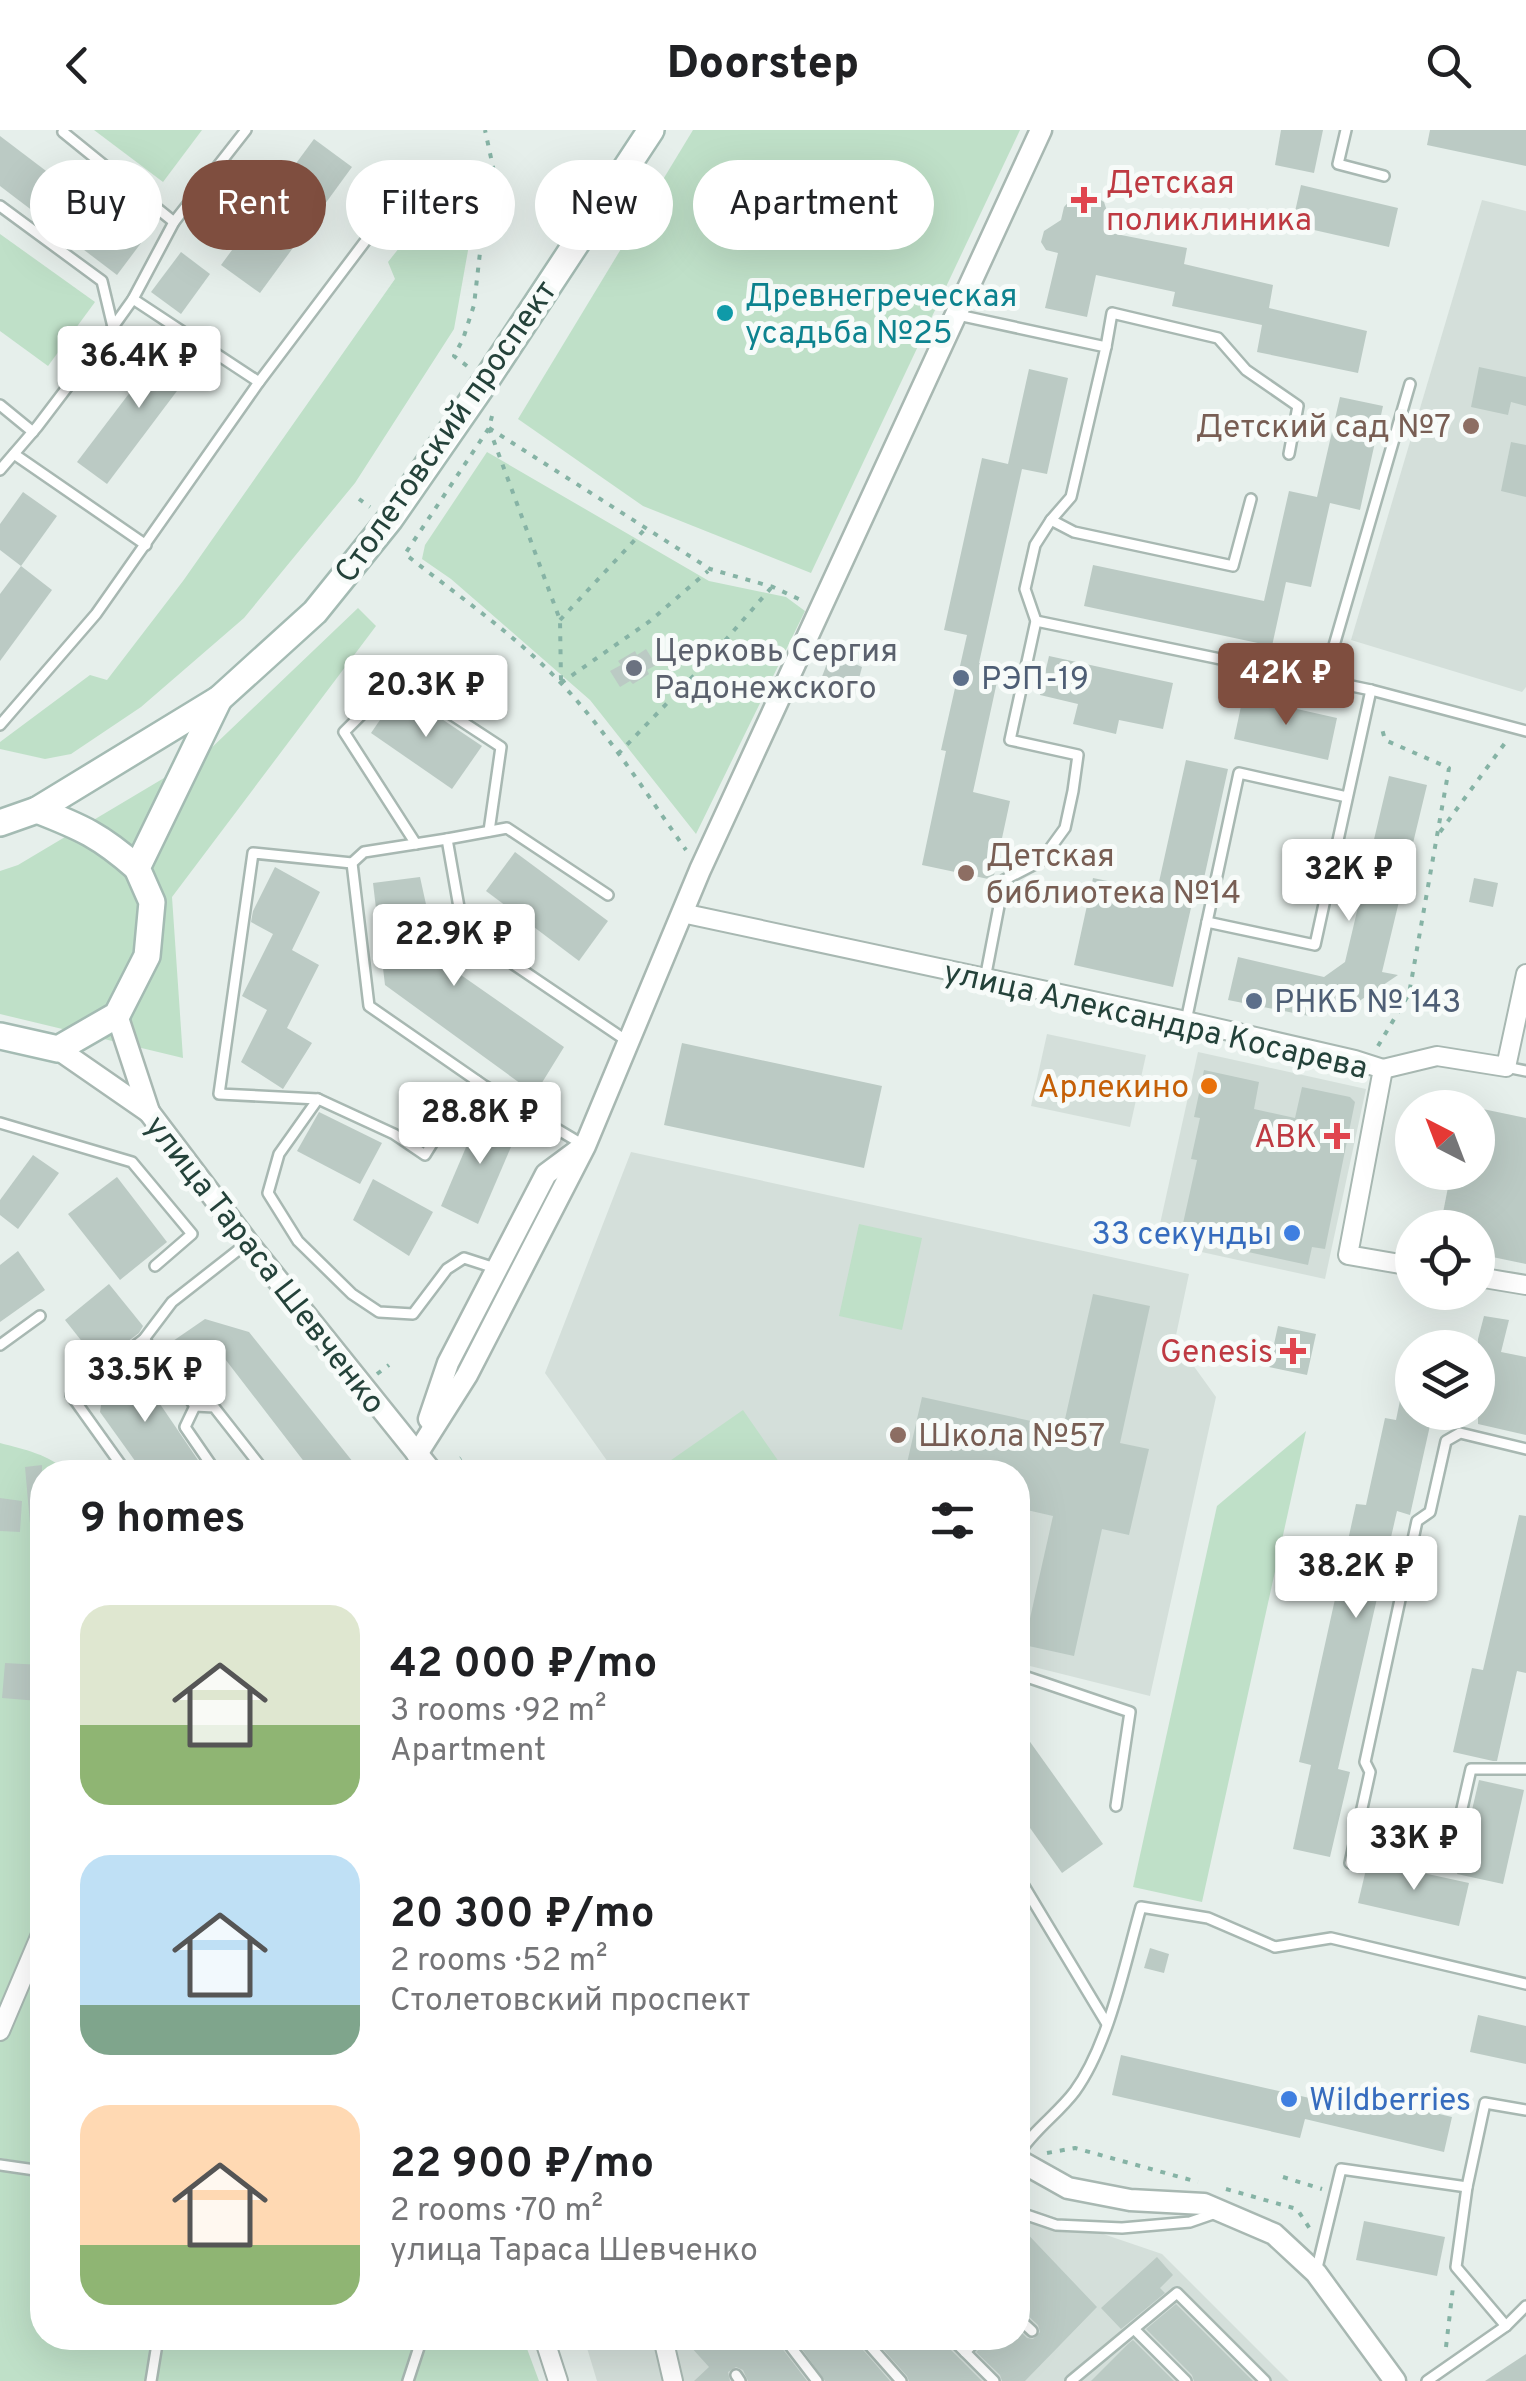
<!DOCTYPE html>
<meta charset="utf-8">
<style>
:root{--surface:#fff;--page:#f2f2f2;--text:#202124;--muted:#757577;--accent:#7f4e3f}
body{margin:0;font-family:Overpass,sans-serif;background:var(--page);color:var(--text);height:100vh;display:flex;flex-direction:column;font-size:38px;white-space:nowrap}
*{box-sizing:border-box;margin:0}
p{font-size:32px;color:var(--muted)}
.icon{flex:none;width:55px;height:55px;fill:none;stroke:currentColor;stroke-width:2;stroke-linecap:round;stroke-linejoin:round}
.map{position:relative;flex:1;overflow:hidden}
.side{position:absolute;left:30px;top:1330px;width:1000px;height:890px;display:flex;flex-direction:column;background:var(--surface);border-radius:40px;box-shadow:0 10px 40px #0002}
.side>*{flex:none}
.top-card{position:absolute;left:30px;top:30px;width:1000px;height:90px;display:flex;gap:20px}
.needle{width:65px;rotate:318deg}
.fabs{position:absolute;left:1395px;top:960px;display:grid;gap:20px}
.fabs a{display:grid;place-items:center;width:100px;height:100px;border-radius:50%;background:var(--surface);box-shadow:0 10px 40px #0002;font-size:50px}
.price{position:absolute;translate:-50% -85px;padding:0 22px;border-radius:10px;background:#fff;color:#222;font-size:32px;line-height:65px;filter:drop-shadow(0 2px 5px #0008)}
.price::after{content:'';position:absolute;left:50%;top:60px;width:30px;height:22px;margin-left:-15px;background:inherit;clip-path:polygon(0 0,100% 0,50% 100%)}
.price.active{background:var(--accent);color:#fff}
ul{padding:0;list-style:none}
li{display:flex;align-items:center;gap:30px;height:250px;padding:0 50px}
li span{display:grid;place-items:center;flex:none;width:280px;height:200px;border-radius:30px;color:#555}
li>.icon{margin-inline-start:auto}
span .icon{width:120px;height:120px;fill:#fffc;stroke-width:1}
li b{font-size:42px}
h2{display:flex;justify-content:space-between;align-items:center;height:120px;padding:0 50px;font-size:42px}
.tag{padding:0 35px;border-radius:45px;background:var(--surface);box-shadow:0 10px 40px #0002;font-size:35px;line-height:90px}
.tag.active{background:var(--accent);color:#fff}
header{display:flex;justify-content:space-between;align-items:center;height:130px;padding:0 50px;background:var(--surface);font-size:45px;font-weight:800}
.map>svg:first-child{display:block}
.built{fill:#d4dfda}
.green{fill:#bfe0c8}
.building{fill:#bbcac4}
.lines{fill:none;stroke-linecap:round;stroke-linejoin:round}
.service-casing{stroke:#a8b8b2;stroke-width:14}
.minor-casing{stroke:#a8b8b2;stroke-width:22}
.tertiary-casing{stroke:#a8b8b2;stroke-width:25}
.secondary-casing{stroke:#a4bbb3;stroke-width:30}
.path{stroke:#86b3a5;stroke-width:4;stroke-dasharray:5 8;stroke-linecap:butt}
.service{stroke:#fff;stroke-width:9}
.minor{stroke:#fff;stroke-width:18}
.tertiary{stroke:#fff;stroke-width:20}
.secondary{stroke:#fff;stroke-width:25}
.health-dot{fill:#e0444e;stroke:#f7fbf9;stroke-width:4}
.culture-dot{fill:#0f9aa8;stroke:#f7fbf9;stroke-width:4}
.education-dot{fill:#8d6e63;stroke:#f7fbf9;stroke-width:4}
.worship-dot{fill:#6b7280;stroke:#f7fbf9;stroke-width:4}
.service-dot{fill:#5c6f8a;stroke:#f7fbf9;stroke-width:4}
.food-dot{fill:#e8710a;stroke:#f7fbf9;stroke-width:4}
.shop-dot{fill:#3f7fe0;stroke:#f7fbf9;stroke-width:4}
.labels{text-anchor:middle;stroke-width:10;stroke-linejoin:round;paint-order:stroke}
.health-label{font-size:32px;fill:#be3a42;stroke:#f7fbf9;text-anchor:end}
.culture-label{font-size:32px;fill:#0d838f;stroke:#f7fbf9;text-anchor:start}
.education-label{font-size:32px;fill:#785e54;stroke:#f7fbf9;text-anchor:start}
.street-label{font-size:32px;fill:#24423a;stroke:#f7fbf9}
.worship-label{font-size:32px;fill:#5b616d;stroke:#f7fbf9;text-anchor:start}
.service-label{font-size:32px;fill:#4e5e75;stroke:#f7fbf9;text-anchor:start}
.food-label{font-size:32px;fill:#c56008;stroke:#f7fbf9;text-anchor:end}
.shop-label{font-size:32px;fill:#366cbe;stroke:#f7fbf9;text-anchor:end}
</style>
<header><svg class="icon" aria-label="back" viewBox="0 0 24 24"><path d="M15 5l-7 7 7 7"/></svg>Doorstep<svg class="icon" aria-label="search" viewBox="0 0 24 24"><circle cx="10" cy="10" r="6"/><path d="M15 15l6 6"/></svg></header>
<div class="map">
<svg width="1526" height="2251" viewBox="0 0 1526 2251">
<rect width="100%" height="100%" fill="#e6efeb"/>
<g class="built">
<path d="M1482,70L1526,81V557L1522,562L1351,510Z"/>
<path d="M1047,904L1146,925L1130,997L1031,976Z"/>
<path d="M1198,922L1366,959L1325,1149L1156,1112Z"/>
<path d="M631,1022L1189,1144L1175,1210L1216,1267L1150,1566L1018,1533V1342H615L545,1243Z"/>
<path d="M1018,2072L1021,2076L1162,2124L1289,2251H597L584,2208H1018Z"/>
</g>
<g class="green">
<path d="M94,0H202L163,52Z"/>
<path d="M693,0H1020L811,443L643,376L518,289Z"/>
<path d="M459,59L477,70L454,199L355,353L244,488L141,577L71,624L45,629L0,619V612L90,545L107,550L183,451L395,149L388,132L441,65Z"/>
<path d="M0,104L95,172L48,236L0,201Z"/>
<path d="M487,322L709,451L786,467L805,481L696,704L590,570L451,449L422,429L425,415Z"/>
<path d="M358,478L376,496L172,767L183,928L0,884V741L18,735L206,623Z"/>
<path d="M859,1094L922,1108L902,1200L839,1186Z"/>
<path d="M743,1280L786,1342H654Z"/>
<path d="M1306,1301L1202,1772L1133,1757L1217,1376Z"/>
<path d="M0,1313C23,1319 51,1325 67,1342H42V2035L0,2028Z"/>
<path d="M0,2031L42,2040V2208H523L539,2251H0Z"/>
</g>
<g class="building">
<path d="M1281,0H1323L1314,43L1275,35Z"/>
<path d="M1430,0H1526V36L1427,15Z"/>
<path d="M0,6L141,113L117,145L0,56Z"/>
<path d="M314,9L352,37L260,163L221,135Z"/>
<path d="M1301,55L1398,78L1389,117L1292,95Z"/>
<path d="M1091,64L1104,72L1109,87L1106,102L1187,118L1184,134L1273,155L1269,178L1367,201L1358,243L1257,222L1262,195L1172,176L1175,162L1096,145L1087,187L1045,178L1058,123L1046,120L1041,112L1044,101L1061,90L1064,77L1075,65Z"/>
<path d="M181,122L210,144L181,184L151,162Z"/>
<path d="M172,207L201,229L107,354L77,332Z"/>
<path d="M1479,237L1526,247V276L1511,272L1508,285L1471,277Z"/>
<path d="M1029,239L1068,248L1047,344L1022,339L979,533L1000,538L973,662L1010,671L993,750L922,735L946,621L941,620L967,505L944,500L982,328L1008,334Z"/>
<path d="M1340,267L1383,276L1360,380L1330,373L1311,457L1286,452L1272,516L1084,476L1093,435L1264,471L1289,361L1317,367Z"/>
<path d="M1511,312L1526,315V367L1501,361Z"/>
<path d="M23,362L57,386L21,436L0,420V394Z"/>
<path d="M21,436L52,460L0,531V464Z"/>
<path d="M646,519L656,535L647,540L649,544L633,554L630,551L620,557L610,541L621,535L618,531L635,521L637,525Z"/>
<path d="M831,523L862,537L854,568L818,557Z"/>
<path d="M1049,526L1173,553L1163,599L1119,590L1116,604L1073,594L1078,574L1040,565Z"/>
<path d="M400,561L482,616L452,659L371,603Z"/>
<path d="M1243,567L1337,588L1328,630L1234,609Z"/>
<path d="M1186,630L1228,639L1199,771L1193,769L1173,857L1074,835L1093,748L1157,761Z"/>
<path d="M1389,646L1427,655L1382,842L1398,845L1346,880L1317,873L1314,887L1228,870L1238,827L1324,847L1345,832Z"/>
<path d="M515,722L608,791L579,831L486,761Z"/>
<path d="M275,737L320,762L292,820L319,835L287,898L312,913L283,959L241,932L267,880L242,866L273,804L251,792L253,781Z"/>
<path d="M420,747L438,829L564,917L535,964L385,855L373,753Z"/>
<path d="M1474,748L1498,753L1493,777L1469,772Z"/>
<path d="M682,913L882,956L864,1038L664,995Z"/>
<path d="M1204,940L1259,952L1254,979L1295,988L1302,957L1350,967L1355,972L1325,1119L1312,1117L1308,1135L1180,1107L1197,1030L1191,1029L1200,988L1194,987Z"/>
<path d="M1478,978L1526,988V1134L1478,1124V1098H1440L1451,1042H1478Z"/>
<path d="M319,982L382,1013L360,1054L297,1021Z"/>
<path d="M481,982L520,996L478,1094L441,1076Z"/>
<path d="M33,1025L59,1043L18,1099L0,1085V1070Z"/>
<path d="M117,1047L167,1112L120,1150L68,1084Z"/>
<path d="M373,1049L433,1082L409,1126L353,1090Z"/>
<path d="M18,1121L45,1160L0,1192V1135Z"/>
<path d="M109,1154L143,1196L139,1203L99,1233L65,1190Z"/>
<path d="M1093,1164L1150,1176L1120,1313L1149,1319L1129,1405L1102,1399L1074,1526L1024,1515L1053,1386L1018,1378V1342H905L922,1267L1063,1298Z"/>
<path d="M1484,1186L1509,1190L1501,1222L1526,1227V1305L1478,1294V1209Z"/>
<path d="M205,1189L249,1202L361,1342H312L222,1225L196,1245L173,1211Z"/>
<path d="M1278,1196L1316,1204L1307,1245L1269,1237Z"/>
<path d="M130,1230L177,1299L206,1342H143L100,1282L105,1249Z"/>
<path d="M1405,1246L1412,1247V1282H1433L1410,1385L1397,1381L1338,1639L1350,1642L1330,1727L1293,1719L1311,1635L1299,1632L1356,1374L1366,1375L1385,1288L1396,1290Z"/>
<path d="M42,1335V1393L30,1394L25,1337Z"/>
<path d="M0,1368L22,1371L20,1402L0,1401Z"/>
<path d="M1519,1385L1526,1386V1543L1517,1541L1497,1631H1493L1453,1622L1472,1538L1483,1540Z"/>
<path d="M5,1533L42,1535L39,1571L2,1568Z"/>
<path d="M1018,1595L1103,1714L1062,1743L1018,1681Z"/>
<path d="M1479,1650L1524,1660L1503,1754L1457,1744Z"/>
<path d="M1368,1731L1469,1753L1459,1796L1358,1773Z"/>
<path d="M1150,1818L1169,1824L1164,1843L1144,1838Z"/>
<path d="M1478,1885L1526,1896V1934L1470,1922Z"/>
<path d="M1121,1925L1314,1969L1317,1955L1452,1987L1444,2022L1305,1989L1300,2008L1112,1965Z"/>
<path d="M1364,2091L1445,2107L1437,2146L1356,2130Z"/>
<path d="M1018,2094L1097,2177L1025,2251H1002L1000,2245L976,2222L985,2213L987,2208H1018V2199L1027,2208L1033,2209L1040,2202L1038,2195L1024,2182L1018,2180Z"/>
<path d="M1157,2127L1173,2145L1160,2158L1165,2163L1121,2199L1101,2178Z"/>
<path d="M1176,2174L1253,2251H1194L1192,2245L1146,2199Z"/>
<path d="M699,2208H776L778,2213L807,2251H748L743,2240L736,2237L728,2242L730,2251H694L709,2237L690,2216Z"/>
<path d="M794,2208H855L857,2213L890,2251H825Z"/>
<path d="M873,2208H943L945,2214L982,2251H909L907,2246Z"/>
<path d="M1133,2210L1174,2251H1091L1128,2214Z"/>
<path d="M1526,2224V2251H1485Z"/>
</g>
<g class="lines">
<defs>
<g id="service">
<path d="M64,0L63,2L174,92L246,0"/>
<path d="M1346,0L1338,34L1384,46"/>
<path d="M0,76L102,151L113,197L37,297L0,340"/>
<path d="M133,169L259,252"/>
<path d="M958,185L1106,217L1071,367L1051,390L1035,415L1025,459L1036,491L1010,610L1078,625L1073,661L1065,698L1041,731L1004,750L985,849"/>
<path d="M113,197L133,169L174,92"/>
<path d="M1106,217L1112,183L1218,208L1246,240L1298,276L1289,324"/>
<path d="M0,275L33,302"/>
<path d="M14,324L146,415"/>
<path d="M1051,390L1074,402L1233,436L1251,369"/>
<path d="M1036,491L1371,560L1526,601"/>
<path d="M1324,550L1410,254"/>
<path d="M0,595L96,484L259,252L388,81"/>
<path d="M447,709L507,698L608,765"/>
<path d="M416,714L344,602L397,549L501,617L489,701"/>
<path d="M1207,792L1239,643L1347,667"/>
<path d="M1186,891L1207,792L1315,815L1371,560"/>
<path d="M1506,937L1526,941"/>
<path d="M477,951L457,973L425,1025L394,1004L318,969L279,1024L268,1063L298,1111L352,1164L379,1182L413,1184L447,1139L464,1128L495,1138"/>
<path d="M318,969L219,964L253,723L352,733"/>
<path d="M0,993L132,1032L192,1104L155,1136"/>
<path d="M582,1014L483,955L369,876L352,733L364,722L447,709L463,800L627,911"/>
<path d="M144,1209L195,1276L214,1277L265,1342"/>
<path d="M0,1215L40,1186"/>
<path d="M195,1276L185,1297L216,1342"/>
<path d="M126,1342L71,1265L144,1209L172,1172L246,1114"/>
<path d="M1018,1544L1130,1582L1116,1676"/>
<path d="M1386,1702L1454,1714L1471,1639H1526"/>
<path d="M1350,1733L1370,1642L1365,1632L1417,1391L1430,1382L1446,1311L1460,1303L1526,1319"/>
<path d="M1018,1746L1107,1894"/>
<path d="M1018,2025C1033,2000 1058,1984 1075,1961C1109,1914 1125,1833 1141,1777L1208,1788L1275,1817L1331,1808L1526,1854"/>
<path d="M0,2035L42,2041"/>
<path d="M1018,2082L1056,2095L1122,2098L1190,2092L1216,2083"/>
<path d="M1316,2142L1341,2039L1467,2057"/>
<path d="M1018,2188L1032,2201"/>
<path d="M1506,2196L1456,2137L1467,2057L1485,1973L1526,1980"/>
<path d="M1134,2199L1186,2251"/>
<path d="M784,2208L817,2251"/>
<path d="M863,2208L901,2251"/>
<path d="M951,2208L994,2251"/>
<path d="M965,2222L979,2208"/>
<path d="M736,2245L740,2251"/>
<path d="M151,2251L158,2208"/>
<path d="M408,2251L422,2208"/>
<path d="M1071,2251L1177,2163L1265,2251"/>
<path d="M1427,2251L1506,2196L1526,2176"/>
</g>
<g id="minor">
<path d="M682,783L1186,891L1355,930L1383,939L1348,1125L1412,1136"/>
<path d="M1383,939L1437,926L1506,937L1526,844"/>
<path d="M1478,1147L1526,1155"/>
<path d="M0,1901L42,1802"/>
<path d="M544,2208L558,2251"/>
<path d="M663,2208L673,2251"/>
</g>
<g id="tertiary">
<path d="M117,885L149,982"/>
<path d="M58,919L149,982L248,1113L432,1342"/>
<path d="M429,1289L448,1233L546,1044L581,1018"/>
<path d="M417,1324L467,1245L585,1016L700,740L1041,0"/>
<path d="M1018,2030L1068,2058L1130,2070L1204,2074L1274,2104L1316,2143L1395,2251"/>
</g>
<g id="secondary">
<path d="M37,680C81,697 101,706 137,738"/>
<path d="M0,693L37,680L219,569L315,482L390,389L487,249L651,0"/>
<path d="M0,906L58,919L117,885L147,826L152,772L137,738L219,569"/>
</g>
</defs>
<use href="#service" class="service-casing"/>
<use href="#minor" class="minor-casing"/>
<use href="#tertiary" class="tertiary-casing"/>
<use href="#secondary" class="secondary-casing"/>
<g class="path">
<path d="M467,236L454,226L463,209L474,175L482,105L496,51L485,0"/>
<path d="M492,286L489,298L405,424C457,465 514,504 560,552C608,603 646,663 686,720"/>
<path d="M489,298L710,439L773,457L803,471"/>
<path d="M489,298L560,490L561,551"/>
<path d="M359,369L370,377"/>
<path d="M560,490L645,399"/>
<path d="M561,553L650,491L708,441"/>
<path d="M618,624L702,537L771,458"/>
<path d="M1440,702L1505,613"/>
<path d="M1378,916L1409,864L1449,638L1385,610L1381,595"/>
<path d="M377,1244L389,1235"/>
<path d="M450,1336L461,1328"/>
<path d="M1047,2023L1075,2018L1198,2052"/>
<path d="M1283,2047L1322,2059"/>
<path d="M1226,2059L1297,2079L1312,2102"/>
<path d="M1446,2217L1453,2157"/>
</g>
<use href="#service" class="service"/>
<use href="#minor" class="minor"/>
<use href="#tertiary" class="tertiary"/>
<use href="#secondary" class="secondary"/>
</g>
<g class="health-dot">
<path d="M1079 55h10v10h10v10h-10v10h-10v-10h-10v-10h10z"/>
<path d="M1332 991h10v10h10v10h-10v10h-10v-10h-10v-10h10z"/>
<path d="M1288 1206h10v10h10v10h-10v10h-10v-10h-10v-10h10z"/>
</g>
<circle class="culture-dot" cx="725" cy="183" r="10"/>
<g class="education-dot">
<circle cx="1471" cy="296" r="10"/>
<circle cx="966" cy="743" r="10"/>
<circle cx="898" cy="1305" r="10"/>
</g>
<circle class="worship-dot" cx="634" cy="538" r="10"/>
<g class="service-dot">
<circle cx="961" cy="548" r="10"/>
<circle cx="1254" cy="871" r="10"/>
</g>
<circle class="food-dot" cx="1209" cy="956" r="10"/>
<g class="shop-dot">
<circle cx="1292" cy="1103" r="10"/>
<circle cx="1289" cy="1969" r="10"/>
</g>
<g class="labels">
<g class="health-label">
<text x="1106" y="63" text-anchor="start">Детская<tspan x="1106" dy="37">поликлиника</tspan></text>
<text x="1317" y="1017">АВК</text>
<text x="1273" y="1232">Genesis</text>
</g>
<g class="culture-label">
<text x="745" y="176">Древнегреческая<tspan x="745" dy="37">усадьба №25</tspan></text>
</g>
<g class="education-label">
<text x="1451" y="307" text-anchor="end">Детский сад №7</text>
<text x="986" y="736">Детская<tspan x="986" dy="37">библиотека №14</tspan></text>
<text x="918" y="1316">Школа №57</text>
</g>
<g class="street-label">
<text transform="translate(445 301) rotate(-55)" y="11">Столетовский проспект</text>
<text transform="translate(1156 889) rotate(13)" y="11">улица Александра Косарева</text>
<text transform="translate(266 1134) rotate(52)" y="11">улица Тараса Шевченко</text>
</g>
<g class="worship-label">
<text x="654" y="531">Церковь Сергия<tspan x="654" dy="37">Радонежского</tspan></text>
</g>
<g class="service-label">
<text x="981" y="559">РЭП-19</text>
<text x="1274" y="882">РНКБ № 143</text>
</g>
<g class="food-label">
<text x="1189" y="967">Арлекино</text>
</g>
<g class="shop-label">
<text x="1272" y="1114">33 секунды</text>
<text x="1309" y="1980" text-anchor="start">Wildberries</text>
</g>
</g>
</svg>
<div class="fabs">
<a><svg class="needle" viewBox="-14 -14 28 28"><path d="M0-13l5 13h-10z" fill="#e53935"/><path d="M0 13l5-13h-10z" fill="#757577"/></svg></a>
<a><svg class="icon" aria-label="locate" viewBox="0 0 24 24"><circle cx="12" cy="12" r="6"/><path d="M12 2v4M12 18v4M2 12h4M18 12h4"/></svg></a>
<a><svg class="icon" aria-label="layers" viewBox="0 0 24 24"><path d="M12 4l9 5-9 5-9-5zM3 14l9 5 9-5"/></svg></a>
</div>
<b class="price" style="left:139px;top:281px">36.4K ₽</b>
<b class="price active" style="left:1286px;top:598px">42K ₽</b>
<b class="price" style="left:426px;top:610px">20.3K ₽</b>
<b class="price" style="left:1349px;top:794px">32K ₽</b>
<b class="price" style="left:454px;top:859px">22.9K ₽</b>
<b class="price" style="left:480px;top:1037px">28.8K ₽</b>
<b class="price" style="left:145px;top:1295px">33.5K ₽</b>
<b class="price" style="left:1356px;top:1491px">38.2K ₽</b>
<b class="price" style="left:1414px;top:1763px">33K ₽</b>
<div class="top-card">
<a class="tag">Buy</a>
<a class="tag active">Rent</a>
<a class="tag">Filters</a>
<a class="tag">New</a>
<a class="tag">Apartment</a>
</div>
<section class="side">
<h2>9 homes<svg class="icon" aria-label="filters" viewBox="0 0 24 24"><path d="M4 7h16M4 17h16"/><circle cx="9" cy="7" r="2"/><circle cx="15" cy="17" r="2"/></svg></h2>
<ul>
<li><span style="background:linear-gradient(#dfe7d0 60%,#8fb573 0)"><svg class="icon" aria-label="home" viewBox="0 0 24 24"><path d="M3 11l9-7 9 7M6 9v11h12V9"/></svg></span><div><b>42 000 ₽/mo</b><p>3 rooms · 92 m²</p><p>Apartment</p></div></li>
<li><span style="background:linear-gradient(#bfe0f5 75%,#7fa58c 0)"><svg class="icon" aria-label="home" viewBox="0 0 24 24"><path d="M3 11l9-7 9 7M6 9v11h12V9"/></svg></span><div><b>20 300 ₽/mo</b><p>2 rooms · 52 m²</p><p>Столетовский проспект</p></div></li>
<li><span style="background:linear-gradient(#ffd9b3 70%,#8fb573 0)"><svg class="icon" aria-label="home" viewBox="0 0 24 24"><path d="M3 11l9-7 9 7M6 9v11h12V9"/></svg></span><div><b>22 900 ₽/mo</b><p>2 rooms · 70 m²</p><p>улица Тараса Шевченко</p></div></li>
</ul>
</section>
</div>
